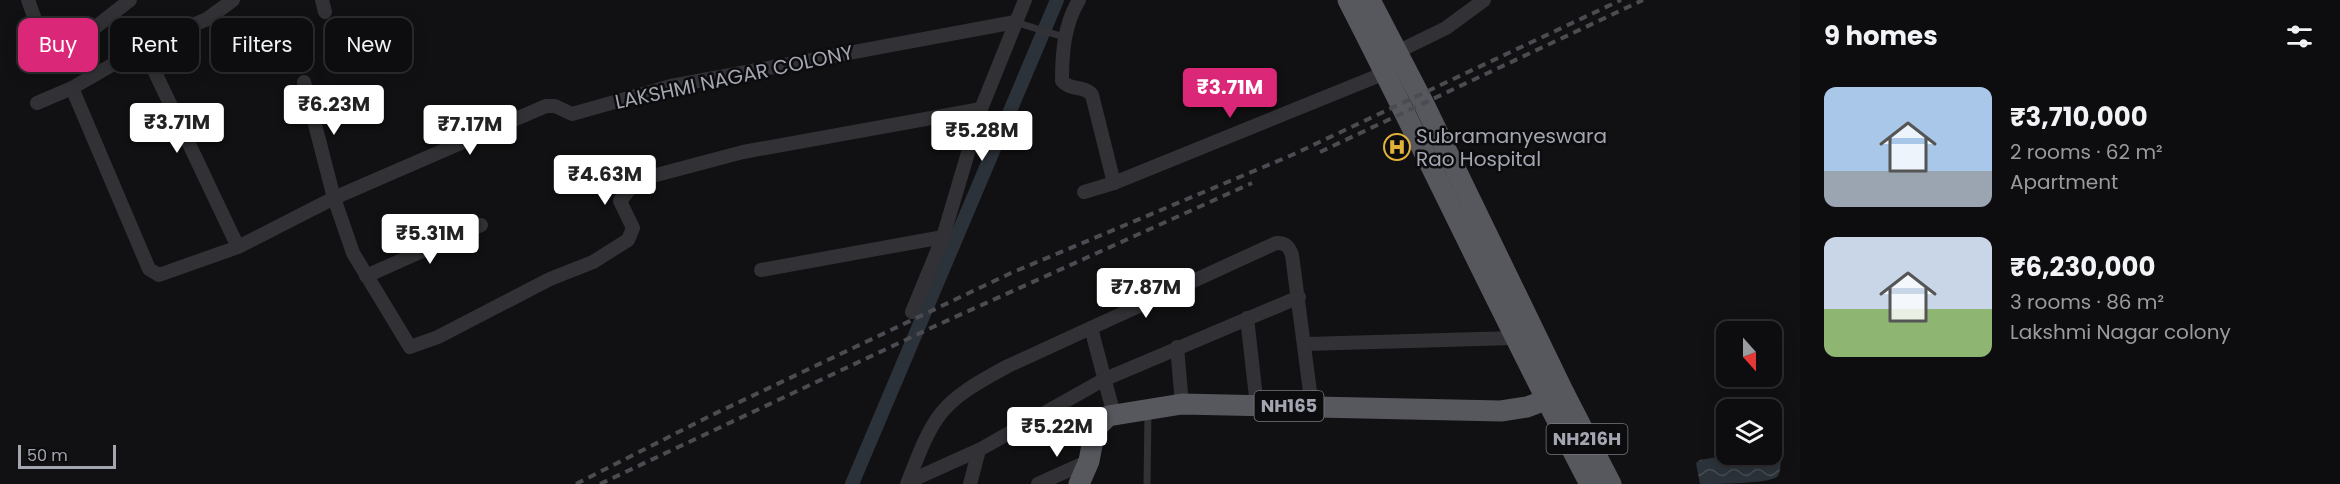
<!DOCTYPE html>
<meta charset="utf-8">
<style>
:root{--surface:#0d0c0e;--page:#1b1a1c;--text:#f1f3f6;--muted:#9a9b9e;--line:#2d2c2e;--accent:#db2777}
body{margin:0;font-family:Poppins,sans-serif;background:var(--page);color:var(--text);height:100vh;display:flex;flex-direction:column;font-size:22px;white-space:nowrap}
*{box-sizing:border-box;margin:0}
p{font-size:20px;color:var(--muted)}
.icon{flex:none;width:33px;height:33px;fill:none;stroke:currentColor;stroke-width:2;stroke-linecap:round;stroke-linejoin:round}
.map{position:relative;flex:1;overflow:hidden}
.drawer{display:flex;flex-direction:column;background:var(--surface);width:540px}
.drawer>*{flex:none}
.top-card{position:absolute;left:18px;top:18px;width:570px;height:54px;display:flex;gap:12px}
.needle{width:39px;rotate:159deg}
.fabs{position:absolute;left:1716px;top:321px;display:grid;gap:12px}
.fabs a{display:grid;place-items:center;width:66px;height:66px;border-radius:12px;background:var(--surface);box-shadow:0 3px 15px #0003,0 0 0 2px var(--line);font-size:30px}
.scale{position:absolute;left:18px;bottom:15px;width:98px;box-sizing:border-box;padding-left:6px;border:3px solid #a3a6b1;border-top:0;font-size:16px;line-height:21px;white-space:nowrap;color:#a3a6b1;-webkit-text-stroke:4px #0c0b0d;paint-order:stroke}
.price{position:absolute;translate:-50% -51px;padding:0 14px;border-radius:6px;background:#fff;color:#222;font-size:20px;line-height:39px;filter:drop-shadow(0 2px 3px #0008)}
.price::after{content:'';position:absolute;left:50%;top:36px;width:18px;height:14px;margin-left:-9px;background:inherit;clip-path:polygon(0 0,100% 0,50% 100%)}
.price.on{background:var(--accent);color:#fff}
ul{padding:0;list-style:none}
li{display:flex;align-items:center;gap:18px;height:150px;padding:0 24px}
li span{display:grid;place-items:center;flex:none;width:168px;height:120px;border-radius:12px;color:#555}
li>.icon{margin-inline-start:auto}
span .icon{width:72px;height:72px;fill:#fffc;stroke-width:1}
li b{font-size:26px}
h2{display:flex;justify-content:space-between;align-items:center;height:72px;padding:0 24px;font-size:26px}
.tag{padding:0 21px;border-radius:12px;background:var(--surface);box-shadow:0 3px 15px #0003,0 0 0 2px var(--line);font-size:21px;line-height:54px}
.tag.on{background:var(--accent);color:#fff}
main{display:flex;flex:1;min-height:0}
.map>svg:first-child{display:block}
.water{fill:url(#water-waves)}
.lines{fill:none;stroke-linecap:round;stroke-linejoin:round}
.canal{stroke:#2b3239;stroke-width:14}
.service{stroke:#323236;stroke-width:7}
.minor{stroke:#323236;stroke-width:14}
.trunk{stroke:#56585e;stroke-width:21}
.rail{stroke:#4b4c51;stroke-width:4;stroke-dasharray:8 6;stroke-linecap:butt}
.labels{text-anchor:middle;stroke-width:5;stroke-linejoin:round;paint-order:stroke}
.shield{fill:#0c0b0d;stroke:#767880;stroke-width:1.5}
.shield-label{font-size:18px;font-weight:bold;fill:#a3a6b1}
.street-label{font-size:20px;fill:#a3a6b1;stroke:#0c0b0d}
.poi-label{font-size:20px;fill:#a3a6b1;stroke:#0c0b0d;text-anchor:start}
</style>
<main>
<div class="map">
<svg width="1800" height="484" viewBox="0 0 1800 484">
<defs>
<pattern id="water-waves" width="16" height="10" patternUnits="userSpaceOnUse" patternTransform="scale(1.5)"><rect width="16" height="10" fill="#2b3239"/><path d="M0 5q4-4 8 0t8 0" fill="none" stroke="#474d53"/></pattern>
</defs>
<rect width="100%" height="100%" fill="#111012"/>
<path class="water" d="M1772,450L1782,457C1780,463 1781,471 1778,476C1771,484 1714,484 1700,484L1696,463L1700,460L1730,455L1772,454Z"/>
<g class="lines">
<path class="canal" d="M852,484L1057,0"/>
<g class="service">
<path d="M1015,22L1064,37"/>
<path d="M1147,484L1148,412"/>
</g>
<g class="minor">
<path d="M28,0L46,50L55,56L64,52L130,0"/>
<path d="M322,0L325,12"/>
<path d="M1079,0C1064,25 1062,53 1062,81C1070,91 1085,85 1092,95L1114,183"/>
<path d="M143,47L238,247"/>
<path d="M1397,52L1446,28L1484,0"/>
<path d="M304,82L334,198L353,253L410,347L438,337L550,279L593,262L628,240L633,228L620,201L633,185L645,178L743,152L981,109"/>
<path d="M72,88L149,269L159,275L238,247L334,198L546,106H555L572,114L671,86L1015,22"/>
<path d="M37,103L72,88L143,47L207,19L233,0"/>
<path d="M1084,192L1114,183L1385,73"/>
<path d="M761,270L943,237"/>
<path d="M366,276L481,225"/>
<path d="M912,312L943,237L981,109L1025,0"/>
<path d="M1247,318L1257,406"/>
<path d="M1091,328L1114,415"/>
<path d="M1306,344L1514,338"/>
<path d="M1177,347L1182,404"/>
<path d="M908,482L979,450L1103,380L1299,297"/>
<path d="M907,484C935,412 939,403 1008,366L1276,243C1286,243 1289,246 1292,255L1312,407"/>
<path d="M970,484L979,450"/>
<path d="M1038,484L1089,461"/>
</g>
<g class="trunk">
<path d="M1348,0C1430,160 1506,324 1590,484"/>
<path d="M1564,393L1611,484"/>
<path d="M1079,484L1089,461L1095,429L1108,416L1114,415L1182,404L1501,411L1527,407L1564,393L1424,104L1370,0"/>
</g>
<g class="rail">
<path d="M1320,152L1643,0"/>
<path d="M576,484L712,415L1011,273L1292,155L1621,0"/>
<path d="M600,484L933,327L1252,183"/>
</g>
</g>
<defs>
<symbol id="hospital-ring" viewBox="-11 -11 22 22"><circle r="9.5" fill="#0c0b0d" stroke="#e1b239" stroke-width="1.5"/><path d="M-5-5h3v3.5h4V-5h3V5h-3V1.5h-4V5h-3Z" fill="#e1b239"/></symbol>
</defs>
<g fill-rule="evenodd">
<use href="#hospital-ring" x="1382" y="132" width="30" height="30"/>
</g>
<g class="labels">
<g class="shield">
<rect x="1254.5" y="391" width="69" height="30" rx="4.5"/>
<rect x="1546.5" y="424" width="81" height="30" rx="4.5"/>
</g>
<g class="shield-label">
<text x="1289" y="412">NH165</text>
<text x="1587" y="445">NH216H</text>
</g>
<g class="street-label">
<text transform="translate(734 77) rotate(-12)" y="7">LAKSHMI NAGAR COLONY</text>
</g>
<g class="poi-label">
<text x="1416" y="143">Subramanyeswara<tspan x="1416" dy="23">Rao Hospital</tspan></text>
</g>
</g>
</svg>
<div class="fabs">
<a><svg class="needle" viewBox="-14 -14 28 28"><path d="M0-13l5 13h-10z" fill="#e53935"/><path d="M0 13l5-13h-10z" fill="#9a9b9e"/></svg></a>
<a><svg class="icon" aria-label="layers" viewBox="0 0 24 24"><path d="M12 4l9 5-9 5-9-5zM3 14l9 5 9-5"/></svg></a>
</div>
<div class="scale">50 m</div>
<b class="price on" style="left:1230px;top:119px">₹3.71M</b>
<b class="price" style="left:334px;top:136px">₹6.23M</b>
<b class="price" style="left:177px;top:154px">₹3.71M</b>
<b class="price" style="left:470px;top:156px">₹7.17M</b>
<b class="price" style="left:982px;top:162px">₹5.28M</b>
<b class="price" style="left:605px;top:206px">₹4.63M</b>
<b class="price" style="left:430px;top:265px">₹5.31M</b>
<b class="price" style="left:1146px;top:319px">₹7.87M</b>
<b class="price" style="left:1057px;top:458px">₹5.22M</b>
<div class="top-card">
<a class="tag on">Buy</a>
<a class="tag">Rent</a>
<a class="tag">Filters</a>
<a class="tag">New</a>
</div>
</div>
<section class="drawer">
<h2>9 homes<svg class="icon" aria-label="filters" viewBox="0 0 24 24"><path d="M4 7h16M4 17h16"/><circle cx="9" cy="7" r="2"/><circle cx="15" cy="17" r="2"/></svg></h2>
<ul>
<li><span style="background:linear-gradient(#a9c7e8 70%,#9aa5b1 0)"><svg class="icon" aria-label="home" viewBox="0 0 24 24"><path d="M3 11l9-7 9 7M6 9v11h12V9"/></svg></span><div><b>₹3,710,000</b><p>2 rooms · 62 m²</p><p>Apartment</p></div></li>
<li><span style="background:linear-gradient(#c9d6e8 60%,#8fb573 0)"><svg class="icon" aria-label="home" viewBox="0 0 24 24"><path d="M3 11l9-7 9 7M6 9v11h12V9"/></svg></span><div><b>₹6,230,000</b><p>3 rooms · 86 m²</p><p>Lakshmi Nagar colony</p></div></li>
</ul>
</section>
</main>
